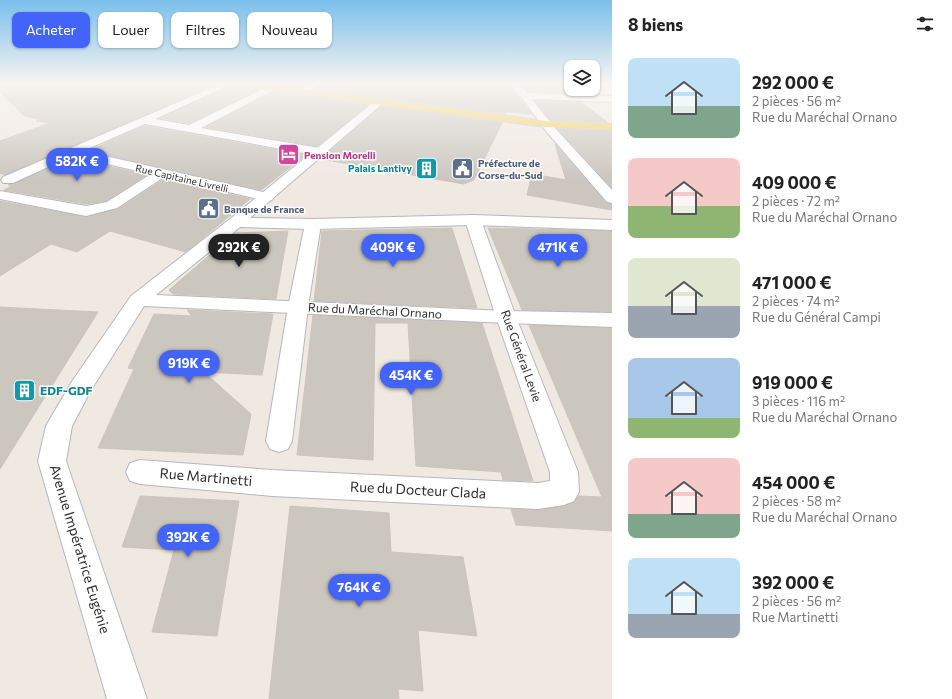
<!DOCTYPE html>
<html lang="fr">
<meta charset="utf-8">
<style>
:root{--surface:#fff;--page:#f6f6f6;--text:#222;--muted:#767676;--accent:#4264fb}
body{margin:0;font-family:Commissioner,sans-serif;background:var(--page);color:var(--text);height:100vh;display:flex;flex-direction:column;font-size:15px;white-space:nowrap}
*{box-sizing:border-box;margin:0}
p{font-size:13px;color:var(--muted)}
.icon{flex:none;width:22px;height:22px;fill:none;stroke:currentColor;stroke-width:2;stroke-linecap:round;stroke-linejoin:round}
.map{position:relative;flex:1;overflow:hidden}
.side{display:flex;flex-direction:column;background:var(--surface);width:340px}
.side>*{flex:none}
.guide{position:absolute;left:12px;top:12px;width:380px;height:36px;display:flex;gap:8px}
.fabs{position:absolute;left:564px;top:60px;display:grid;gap:8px}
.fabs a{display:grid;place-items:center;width:36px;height:36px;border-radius:8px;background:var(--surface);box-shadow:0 1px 3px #0004;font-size:20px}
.price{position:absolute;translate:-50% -34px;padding:0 9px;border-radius:14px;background:var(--accent);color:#fff;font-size:13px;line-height:26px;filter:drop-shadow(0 1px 2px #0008)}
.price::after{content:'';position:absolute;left:50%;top:24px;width:12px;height:9px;margin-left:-6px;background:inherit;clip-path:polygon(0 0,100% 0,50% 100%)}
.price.current{background:#222;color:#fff}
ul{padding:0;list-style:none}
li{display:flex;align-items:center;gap:12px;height:100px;padding:0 16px}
li span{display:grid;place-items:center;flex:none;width:112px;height:80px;border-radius:8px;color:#555}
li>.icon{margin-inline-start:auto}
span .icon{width:48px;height:48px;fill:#fffc;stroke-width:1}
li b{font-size:17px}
h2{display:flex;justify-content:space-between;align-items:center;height:48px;padding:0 16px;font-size:17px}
.tag{padding:0 14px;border-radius:8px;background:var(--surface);box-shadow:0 1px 3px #0004;font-size:14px;line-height:36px}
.tag.current{background:var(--accent);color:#fff}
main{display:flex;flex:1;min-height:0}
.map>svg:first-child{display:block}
.building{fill:#cbc7bf;stroke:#cbc5ba}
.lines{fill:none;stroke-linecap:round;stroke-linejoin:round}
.street-casing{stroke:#b4b7c1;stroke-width:2}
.secondary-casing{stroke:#b4b7c1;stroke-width:2}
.primary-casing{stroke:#c9c9c9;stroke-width:2}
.street{fill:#fff;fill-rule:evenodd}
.secondary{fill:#fff;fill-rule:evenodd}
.primary{fill:#f2d163;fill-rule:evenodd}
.labels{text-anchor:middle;stroke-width:3;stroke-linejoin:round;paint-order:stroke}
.far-hotel-label{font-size:10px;font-weight:bold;fill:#b23c85;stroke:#fff;text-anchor:start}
.far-service-label{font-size:10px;font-weight:bold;fill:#4e5e75;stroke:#fff;text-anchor:start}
.far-culture-label{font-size:10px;font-weight:bold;fill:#0d838f;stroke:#fff;text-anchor:end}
.far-street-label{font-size:10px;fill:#2e2e2e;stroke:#fff}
.street-label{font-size:12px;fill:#2e2e2e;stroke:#fff}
.culture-label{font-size:12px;font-weight:bold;fill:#0d838f;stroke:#fff;text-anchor:start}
.near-street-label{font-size:14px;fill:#2e2e2e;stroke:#fff}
</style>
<main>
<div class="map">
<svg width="612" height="699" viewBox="0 0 612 699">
<rect width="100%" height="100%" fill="#efe9e1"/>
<g class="building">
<path d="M0,82H222L5,175L0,173V141L50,123L36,121L40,119L24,116L0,92Z"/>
<path d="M261,82H309L300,87Z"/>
<path d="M323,82H506L532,114L507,112L506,114L314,89Z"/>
<path d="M518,82H554L569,93L529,92Z"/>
<path d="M231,86L258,90L189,123L160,118Z"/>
<path d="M274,92L368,105L317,146L206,127Z"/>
<path d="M535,101L581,102L607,122L550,120Z"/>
<path d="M381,106L502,123L474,180L464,184L321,159Z"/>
<path d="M145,126L306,155L261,190L88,151Z"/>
<path d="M558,129L612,131V188Z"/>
<path d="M555,144L606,203L612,204V210L527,195L532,174L566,180Z"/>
<path d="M72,158L147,175L106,201L86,204L4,190L12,186L8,185L10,184Z"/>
<path d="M164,179L250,199L186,252L110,231L77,252L51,244L0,276V201L86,217L118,209Z"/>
<path d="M452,228L477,308L314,301L322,231Z"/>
<path d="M488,228L612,231V312L522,310Z"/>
<path d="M288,231L276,299L173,294L169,290L235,233Z"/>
<path d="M0,307L98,312L0,469Z"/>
<path d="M187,310L273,314L262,375L204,372L251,414L243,455L98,448L134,369L128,368L154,314L192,316Z"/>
<path d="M313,315L482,323L533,481L503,480L501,472L416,466L408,323H375L373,460L297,455Z"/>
<path d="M529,325L612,328V531L516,525L511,509L538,510L565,506L575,502L578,496L602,497Z"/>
<path d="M140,496L239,501L217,636L152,632L174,550L122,547Z"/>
<path d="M290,506L389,513L391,552L463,557L477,636L418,630L423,691L398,689L399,699H269Z"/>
</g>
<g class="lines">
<defs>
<g id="street">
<path d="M225,82H236L155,119L189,125L273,84L277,87L276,89L201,128L320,148L324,149L326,152L324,155L320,156L145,124L83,151L272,194L274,197L272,200L267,201L164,177L117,208L86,216L0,199V191L86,206L107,202L151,174L72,156L13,183H3L1,180L3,177Z"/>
<path d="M312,82H322L305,93H299V89Z"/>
<path d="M507,82H516L528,93L612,96V102L532,99L554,127L612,190V203L607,202L546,131L522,98Z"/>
<path d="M473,215L478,217L481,220L516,317L578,472L579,492L574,501L564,505L538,509L272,496L140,484L130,481L126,472L130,463L140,460L272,470L538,483L550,481V472L496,317L465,220L468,217Z"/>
<path d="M313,219L319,221L321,224L308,307L292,441L288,449L279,452L270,449L266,441L288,307L305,224L307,221Z"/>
</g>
<path id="secondary" d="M379,99L382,100L384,102L382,104L250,218L313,219L473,215L612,220V230L473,225L313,229L240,227L156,295L506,311L612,313V327L506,323L144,306L91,390L72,426L66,461L147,699H107L38,461L46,426L50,419L73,380L131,296L230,219L376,100Z"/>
<path id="primary" d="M229,82H251L546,121L612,124V130L546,127L233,85Z"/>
</defs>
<use href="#street" class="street-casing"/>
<use href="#secondary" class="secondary-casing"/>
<use href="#primary" class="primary-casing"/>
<use href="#street" class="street"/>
<use href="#secondary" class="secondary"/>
<use href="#primary" class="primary"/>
</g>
<linearGradient id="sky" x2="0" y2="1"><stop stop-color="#7abfeb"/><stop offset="0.46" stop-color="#f8f5f2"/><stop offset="1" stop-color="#f8f5f2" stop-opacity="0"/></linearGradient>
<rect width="612" height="180" fill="url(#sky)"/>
<defs>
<symbol id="hotel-square" viewBox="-11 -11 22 22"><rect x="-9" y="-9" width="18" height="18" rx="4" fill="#d1479c" stroke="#fff"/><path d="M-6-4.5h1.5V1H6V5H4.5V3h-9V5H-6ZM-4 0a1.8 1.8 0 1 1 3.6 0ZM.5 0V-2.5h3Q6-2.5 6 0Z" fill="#fff"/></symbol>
<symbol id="building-square" viewBox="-11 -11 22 22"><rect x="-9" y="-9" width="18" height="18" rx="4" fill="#0f9aa8" stroke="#fff"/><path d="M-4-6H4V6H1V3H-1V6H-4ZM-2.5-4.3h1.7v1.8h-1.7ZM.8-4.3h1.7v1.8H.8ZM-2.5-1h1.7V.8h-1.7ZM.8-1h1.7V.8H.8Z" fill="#fff"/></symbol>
<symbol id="civic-square" viewBox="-11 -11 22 22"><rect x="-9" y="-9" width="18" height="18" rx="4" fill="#5c6f8a" stroke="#fff"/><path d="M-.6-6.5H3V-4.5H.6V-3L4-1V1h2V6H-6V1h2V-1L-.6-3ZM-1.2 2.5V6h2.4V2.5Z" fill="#fff"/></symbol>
</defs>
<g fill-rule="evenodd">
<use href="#hotel-square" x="276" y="142" width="25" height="25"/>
<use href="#building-square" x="414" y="156" width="25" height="25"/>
<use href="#civic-square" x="450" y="156" width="25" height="25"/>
<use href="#civic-square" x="196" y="196" width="25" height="25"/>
<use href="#building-square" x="12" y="378" width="25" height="25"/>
</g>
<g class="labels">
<g class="far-hotel-label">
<text x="304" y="159">Pension Morelli</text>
</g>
<g class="far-service-label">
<text x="478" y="167">Préfecture de<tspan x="478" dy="12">Corse-du-Sud</tspan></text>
<text x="224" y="213">Banque de France</text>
</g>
<g class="far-culture-label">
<text x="412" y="172">Palais Lantivy</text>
</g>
<g class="far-street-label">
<text transform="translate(182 178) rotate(13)" y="4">Rue Capitaine Livrelli</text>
</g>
<g class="street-label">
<text transform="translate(375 311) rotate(3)" y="4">Rue du Maréchal Ornano</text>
<text transform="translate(521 356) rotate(70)" y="4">Rue Général Levie</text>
</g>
<g class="culture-label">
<text x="40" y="395">EDF-GDF</text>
</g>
<g class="near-street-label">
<text transform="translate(206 477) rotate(5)" y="5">Rue Martinetti</text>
<text transform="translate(418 490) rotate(3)" y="5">Rue du Docteur Clada</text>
<text transform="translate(80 549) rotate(73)" y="5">Avenue Impératrice Eugénie</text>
</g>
</g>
</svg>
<div class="fabs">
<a><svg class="icon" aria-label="layers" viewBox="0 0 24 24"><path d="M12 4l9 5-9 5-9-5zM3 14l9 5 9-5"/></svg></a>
</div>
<b class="price" style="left:77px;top:182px">582K €</b>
<b class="price current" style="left:239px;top:268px">292K €</b>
<b class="price" style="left:393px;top:268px">409K €</b>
<b class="price" style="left:558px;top:268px">471K €</b>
<b class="price" style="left:189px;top:384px">919K €</b>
<b class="price" style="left:411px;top:396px">454K €</b>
<b class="price" style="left:188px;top:558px">392K €</b>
<b class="price" style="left:359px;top:608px">764K €</b>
<div class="guide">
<a class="tag current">Acheter</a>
<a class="tag">Louer</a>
<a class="tag">Filtres</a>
<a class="tag">Nouveau</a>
</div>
</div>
<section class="side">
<h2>8 biens<svg class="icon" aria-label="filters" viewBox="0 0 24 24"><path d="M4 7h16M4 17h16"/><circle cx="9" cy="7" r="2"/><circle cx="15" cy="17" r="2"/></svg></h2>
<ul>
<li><span style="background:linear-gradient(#bfe0f5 60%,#7fa58c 0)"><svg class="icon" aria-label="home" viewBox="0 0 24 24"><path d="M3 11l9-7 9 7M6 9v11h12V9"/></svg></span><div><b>292 000 €</b><p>2 pièces · 56 m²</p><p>Rue du Maréchal Ornano</p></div></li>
<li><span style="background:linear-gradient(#f6c9c9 60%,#8fb573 0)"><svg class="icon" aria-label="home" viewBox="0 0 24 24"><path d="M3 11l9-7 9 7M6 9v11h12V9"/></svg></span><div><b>409 000 €</b><p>2 pièces · 72 m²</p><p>Rue du Maréchal Ornano</p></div></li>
<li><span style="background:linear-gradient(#dfe7d0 60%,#9aa5b1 0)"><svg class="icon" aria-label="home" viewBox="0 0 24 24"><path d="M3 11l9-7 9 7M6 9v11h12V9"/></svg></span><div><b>471 000 €</b><p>2 pièces · 74 m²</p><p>Rue du Général Campi</p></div></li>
<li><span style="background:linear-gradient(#a9c7e8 75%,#8fb573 0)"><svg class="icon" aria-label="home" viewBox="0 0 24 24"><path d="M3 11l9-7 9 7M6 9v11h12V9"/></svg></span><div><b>919 000 €</b><p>3 pièces · 116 m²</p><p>Rue du Maréchal Ornano</p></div></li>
<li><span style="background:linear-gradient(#f6c9c9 70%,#7fa58c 0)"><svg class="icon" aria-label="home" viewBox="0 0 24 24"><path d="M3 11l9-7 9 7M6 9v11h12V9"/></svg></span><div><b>454 000 €</b><p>2 pièces · 58 m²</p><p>Rue du Maréchal Ornano</p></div></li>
<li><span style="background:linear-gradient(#bfe0f5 70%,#9aa5b1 0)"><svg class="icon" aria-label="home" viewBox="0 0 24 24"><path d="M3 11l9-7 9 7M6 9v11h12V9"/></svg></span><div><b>392 000 €</b><p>2 pièces · 56 m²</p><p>Rue Martinetti</p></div></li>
</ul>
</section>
</main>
